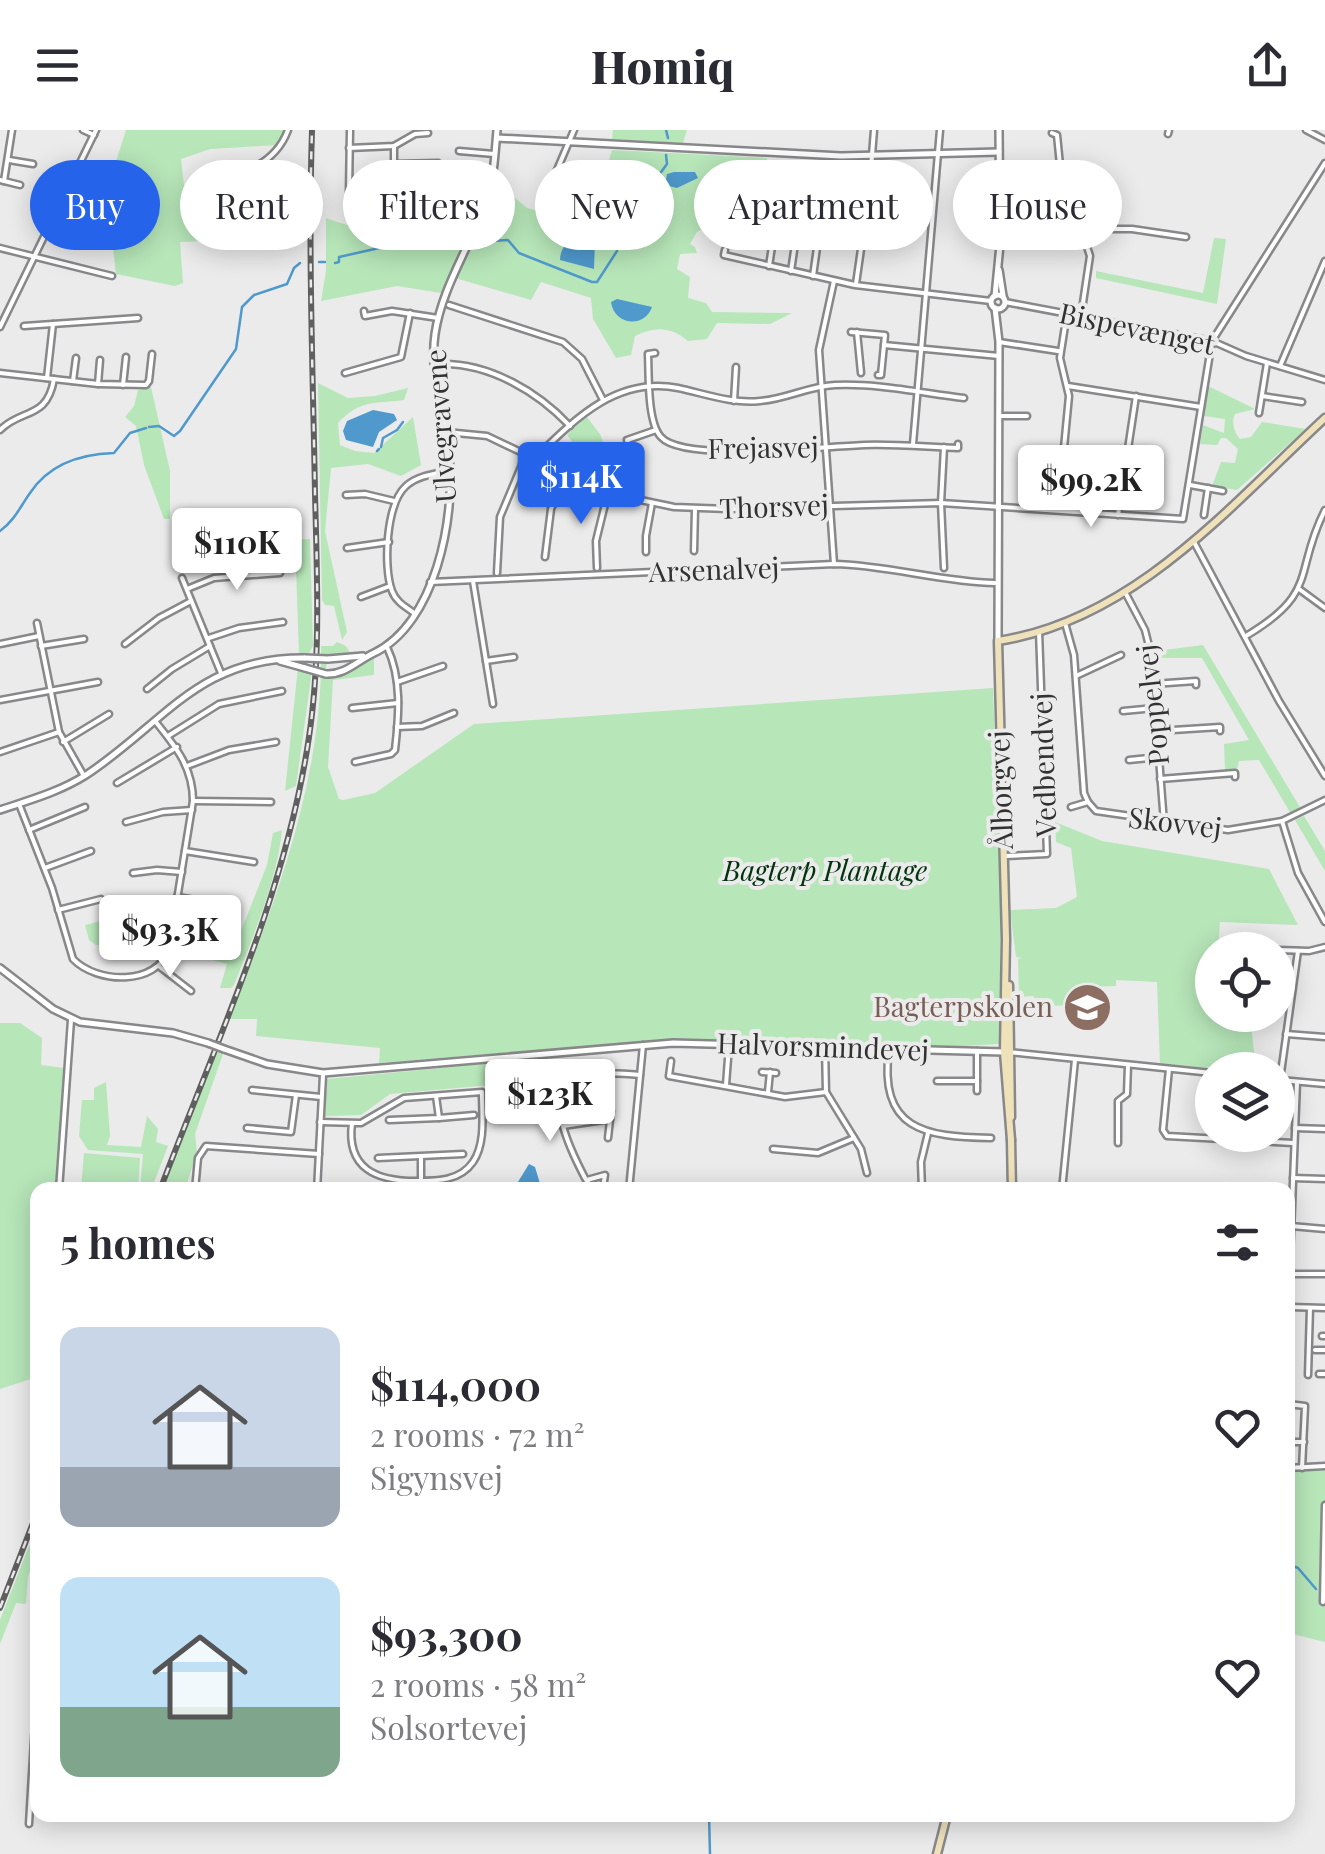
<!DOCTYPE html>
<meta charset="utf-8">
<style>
:root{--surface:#fff;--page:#f2f2f3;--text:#2b2b33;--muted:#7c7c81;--accent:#2563eb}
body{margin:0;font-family:"Playfair Display",serif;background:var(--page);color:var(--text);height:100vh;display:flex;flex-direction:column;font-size:38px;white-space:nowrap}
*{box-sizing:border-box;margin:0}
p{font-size:32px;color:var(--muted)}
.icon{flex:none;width:55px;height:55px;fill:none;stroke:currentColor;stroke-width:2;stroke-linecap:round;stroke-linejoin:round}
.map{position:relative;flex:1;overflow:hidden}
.side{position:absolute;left:30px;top:1052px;width:1265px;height:640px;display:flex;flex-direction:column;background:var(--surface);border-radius:20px;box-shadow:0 5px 25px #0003}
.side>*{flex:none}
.guide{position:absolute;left:30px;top:30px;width:1265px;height:90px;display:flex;gap:20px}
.tools{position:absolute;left:1195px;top:802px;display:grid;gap:20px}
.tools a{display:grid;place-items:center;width:100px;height:100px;border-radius:50%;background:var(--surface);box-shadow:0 5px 25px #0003;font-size:50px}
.price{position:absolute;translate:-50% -85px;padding:0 22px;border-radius:10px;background:#fff;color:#222;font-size:32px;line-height:65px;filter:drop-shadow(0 2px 5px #0008)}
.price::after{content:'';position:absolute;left:50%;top:60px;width:30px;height:22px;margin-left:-15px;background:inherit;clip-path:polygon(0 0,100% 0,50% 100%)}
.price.selected{background:var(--accent);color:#fff}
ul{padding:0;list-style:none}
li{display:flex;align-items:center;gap:30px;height:250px;padding:0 30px}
li span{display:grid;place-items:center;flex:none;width:280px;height:200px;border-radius:20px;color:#555}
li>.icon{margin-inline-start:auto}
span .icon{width:120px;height:120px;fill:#fffc;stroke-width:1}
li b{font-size:42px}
h2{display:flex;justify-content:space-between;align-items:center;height:120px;padding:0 30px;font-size:42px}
.tag{padding:0 35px;border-radius:45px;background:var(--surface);box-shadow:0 5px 25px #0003;font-size:35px;line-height:90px}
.tag.selected{background:var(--accent);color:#fff}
header{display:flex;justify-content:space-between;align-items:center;height:130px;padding:0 30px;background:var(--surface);font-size:45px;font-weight:800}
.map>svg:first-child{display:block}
.green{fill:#b7e6b9}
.water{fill:#4f99cc}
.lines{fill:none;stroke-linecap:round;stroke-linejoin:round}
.stream{stroke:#4f99cc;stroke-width:2.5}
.minor-casing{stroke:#88888a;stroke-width:9}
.tertiary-casing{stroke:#88888a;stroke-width:10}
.secondary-casing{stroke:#88888a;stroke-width:11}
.minor{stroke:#fff;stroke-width:4}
.tertiary{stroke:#fff;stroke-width:5}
.secondary{stroke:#efe1ba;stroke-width:6}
.rail-casing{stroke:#5f5f5f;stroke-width:6}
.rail{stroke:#ebebec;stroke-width:2.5;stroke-dasharray:8;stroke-linecap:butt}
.tertiary-bridge-casing{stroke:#88888a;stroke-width:10;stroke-linecap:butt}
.tertiary-bridge{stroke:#fff;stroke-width:5}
.labels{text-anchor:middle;stroke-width:8;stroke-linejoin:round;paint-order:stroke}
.street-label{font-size:28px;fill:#323232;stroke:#ebebec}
.park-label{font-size:28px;font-style:italic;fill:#02330d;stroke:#ebebec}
.education-label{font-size:28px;fill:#785e54;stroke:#ebebec;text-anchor:end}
</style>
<header><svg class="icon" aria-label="menu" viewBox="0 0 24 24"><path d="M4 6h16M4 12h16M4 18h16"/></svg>Homiq<svg class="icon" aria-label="share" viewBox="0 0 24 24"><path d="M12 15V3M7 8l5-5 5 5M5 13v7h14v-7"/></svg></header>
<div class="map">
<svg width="1325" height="1724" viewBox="0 0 1325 1724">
<rect width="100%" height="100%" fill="#ebebec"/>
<g class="green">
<path d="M126,0H285L278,15L210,19L181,29L186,73L196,94L306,88L304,100L206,106L205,111L180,112L183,153L175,156L116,144L109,85L113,75L111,47Z"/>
<path d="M613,0H687L683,13L612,9Z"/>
<path d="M612,20L767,28L769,55L776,58L768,109L733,103L732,98L714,93L697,102L690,114L695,117L697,123L680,124L677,139L690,147L688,168L706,173L712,182L792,183L770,194L717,193L707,209L688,211C671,197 655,196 635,206L631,225L616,228L593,189L591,168L541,152L531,170L448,146L441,163L397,156L321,171L326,141V88C372,105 401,107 399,48H465L487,53L466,102L476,106L495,55L501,56L527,78L573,90L603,50Z"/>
<path d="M1081,73L1108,74L1115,96H1086Z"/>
<path d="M1214,108L1226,109L1217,174L1096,148V141L1203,163Z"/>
<path d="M318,253L348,268L375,266L408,258L404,270C374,274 361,269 338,293L340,315L355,321L374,323L413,287L421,335L401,346L368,334L331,338L325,401L347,502L342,510L334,476L325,475L322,470Z"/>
<path d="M1208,256L1255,279L1235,284C1231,292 1234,302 1240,309L1251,307L1262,292L1306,299L1237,360L1212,356L1221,332L1235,333L1238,319L1226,308H1221L1217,315L1200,314L1203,295L1224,303L1225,289L1204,286Z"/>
<path d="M151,257L170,341V389H164L144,335L136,296L125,287L134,276L138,260Z"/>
<path d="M586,286L600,304L607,324L595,351L568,339L578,319L567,305Z"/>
<path d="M310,409L313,516L308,525L299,524L295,410Z"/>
<path d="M337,512L346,516L351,524L328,526L325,544C345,549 356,529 374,529V545L333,550L328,637L339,669L343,670L375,663L474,594L993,558L1001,782L999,914L946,917L650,911L379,933L380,918L256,906L257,889H230C276,769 324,647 321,516H333Z"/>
<path d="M1203,515L1301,679L1291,684L1259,630L1239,631L1237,640H1225L1224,614L1249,610L1202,528H1155L1156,521Z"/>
<path d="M298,537L312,541L296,656L285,661Z"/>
<path d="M1304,686L1325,721V741L1295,690Z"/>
<path d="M1055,692L1102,711L1269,739L1298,795L1220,792L1218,820H1212V885H1250L1256,940L1160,935L1157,852L1116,850V856L1082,857L1081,875L1042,876L1033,866L1019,867L1018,829L1022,828L1016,827L1010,780L1056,778L1077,767L1071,718L1056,712Z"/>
<path d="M282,700C278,747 252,810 234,855L231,858H220L227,834L205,828L209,810L220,811L221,798L241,801L267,735L273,703Z"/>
<path d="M126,774L128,815H96L89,810L85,795L120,786L119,775Z"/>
<path d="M0,893H20L42,908L41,935L65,938L57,1060H38L37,1247L0,1259Z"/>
<path d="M215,921L223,924L195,1004L197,1022L185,1060H163Z"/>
<path d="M503,932V947L491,955L390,964L361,985L325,986L327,949Z"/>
<path d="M106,952L110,1006L107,1015L141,1017L147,986L158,999L156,1012L168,1016L151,1060H140L143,1024L88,1020L79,1006L82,970H94V958Z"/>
<path d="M84,1023L140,1028L138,1060L81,1059Z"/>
<path d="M1325,1340V1512L1288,1503V1341Z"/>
<path d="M29,1416L37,1418L28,1447L26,1474L16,1473L0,1514V1490Z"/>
</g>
<g class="water">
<path d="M674,42H695L698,48L677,58L665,55L667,44Z"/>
<path d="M651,44L656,51L645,73L621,99L612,100C611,96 608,89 609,84C610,69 639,49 651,44Z"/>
<path d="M580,107L583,113L595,111L594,139L560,130C560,118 569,108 580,107Z"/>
<path d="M617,169L652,177C644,199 614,195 611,172Z"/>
<path d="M373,280L394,284L397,290L379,302L373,317L346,310L343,301L347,291Z"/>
<path d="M529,1034L535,1037L542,1060H513Z"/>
</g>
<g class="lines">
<g class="stream">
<path d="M666,0L668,8"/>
<path d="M656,49L667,34L666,25"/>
<path d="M475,112L508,110L519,123L592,152H597L617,121"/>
<path d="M319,132H325"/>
<path d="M335,133L339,132V127L446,103L464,107"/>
<path d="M149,297L159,296L174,306L180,301L236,219L242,177L254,165L287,154L294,138L300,133"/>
<path d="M381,317L383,308L397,300L403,292"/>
<path d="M377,321L379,319"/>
<path d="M0,401C15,390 20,377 30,363C49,334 81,324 114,323L130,303L146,298"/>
<path d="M1288,1434L1298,1438L1316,1459"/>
<path d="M709,1685L710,1724"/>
</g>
<defs>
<g id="minor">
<path d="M83,0L94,5"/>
<path d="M350,0L349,62L357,71L372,68"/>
<path d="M1306,0L1325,10"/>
<path d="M1052,3L1057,5L1060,35L1090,126L1081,186"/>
<path d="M1168,4L1169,0"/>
<path d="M394,16V34L438,33"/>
<path d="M349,18L394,16L415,4L428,3"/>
<path d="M459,21L494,24"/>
<path d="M9,30L33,34"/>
<path d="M268,31L274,45L276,76L291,75"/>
<path d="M225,47L226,79"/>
<path d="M560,49L554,47L574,0"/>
<path d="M0,50L20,55"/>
<path d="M4,51L12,0"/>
<path d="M195,61L193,56C231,46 273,41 288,0"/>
<path d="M1084,99H1132L1186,107"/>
<path d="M1000,115H1040"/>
<path d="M0,118L112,146"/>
<path d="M725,120L724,125L855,155L991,171"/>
<path d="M769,136L781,58"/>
<path d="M791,141L803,60"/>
<path d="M813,146L825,61"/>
<path d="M856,154L869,63L874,0"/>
<path d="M1005,172L1212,211L1246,226L1325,250"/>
<path d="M449,175L563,212L582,229L603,270"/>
<path d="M364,181L365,186L392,181L438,188"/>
<path d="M24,196L138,188"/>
<path d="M0,197L96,0"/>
<path d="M851,202L885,205L881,245H878"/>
<path d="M857,202L861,243"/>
<path d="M999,212L1058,221"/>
<path d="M884,215L999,226"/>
<path d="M655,223L648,224C649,244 647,292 661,307C684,333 827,316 865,315C896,314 927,317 958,318V314"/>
<path d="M441,234C490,233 538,262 570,296"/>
<path d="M1280,236L1325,131"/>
<path d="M0,243L98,254L146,255L149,251L152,224"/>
<path d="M345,243L401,227L410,183"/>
<path d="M47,248L53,194"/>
<path d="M73,251L76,228"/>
<path d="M98,254L100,230"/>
<path d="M123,255L126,227"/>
<path d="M1068,256L1201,277"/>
<path d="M1262,266L1302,272"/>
<path d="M734,271L736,237"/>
<path d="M1259,283L1267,233"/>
<path d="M999,286H1027"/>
<path d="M0,300C22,278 47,290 54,249"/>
<path d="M446,302L487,306L588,354L631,368L674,377L728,379L941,373L1183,389L1212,211L1325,33"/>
<path d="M628,314L627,310L656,300"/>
<path d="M913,314L940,0"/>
<path d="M944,317L941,373L944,438"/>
<path d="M534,329C574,290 616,246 678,258C706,264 732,274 760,271C786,269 809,256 835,255C877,253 922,263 964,268"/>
<path d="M1190,355L1223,361"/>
<path d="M346,365L365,364L394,371"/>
<path d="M1058,380L1069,266L1060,228L1067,183"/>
<path d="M1118,385L1136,266"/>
<path d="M1204,385L1208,358"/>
<path d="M1194,412L1279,571L1325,646"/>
<path d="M347,418L389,412"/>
<path d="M694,421L695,379"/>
<path d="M646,422V406L652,373"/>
<path d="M545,427L551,379L567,345"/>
<path d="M834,434L819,220L834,151"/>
<path d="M597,438L596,411L608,362"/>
<path d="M497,443L500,387L526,325"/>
<path d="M182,448L221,543"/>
<path d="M473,451L493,574"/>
<path d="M430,452L834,434C888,435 941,452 995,453"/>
<path d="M187,459L214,448L280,443"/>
<path d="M1299,459L1325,478"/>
<path d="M1126,464L1145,500L1151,524L1164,693"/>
<path d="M361,467L390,456"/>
<path d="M414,483C406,477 396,472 392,461C383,437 386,374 406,356C418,345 435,344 450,341"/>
<path d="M37,493L59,602L84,646"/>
<path d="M1065,493L1074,525L1084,663L1088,672L1096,681L1228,700L1282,691L1325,670"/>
<path d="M1246,506C1320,462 1293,443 1325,380"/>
<path d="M209,508L239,498L283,492"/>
<path d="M0,514L39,506"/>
<path d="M125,514L159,488L191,471"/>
<path d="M41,516L84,509"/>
<path d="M486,531L514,527"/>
<path d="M1076,546L1121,525"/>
<path d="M397,552L443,536"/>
<path d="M1153,554L1196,551V555"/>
<path d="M147,559L172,539L210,516"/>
<path d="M0,570L98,552"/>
<path d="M352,578L398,573"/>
<path d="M1123,581L1155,578"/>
<path d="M397,597L422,596L454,583"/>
<path d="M1157,601L1220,597V601"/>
<path d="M168,606L219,574L282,561"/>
<path d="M63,612L109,584"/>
<path d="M0,622L59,602"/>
<path d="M1129,630L1159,627"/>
<path d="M355,632L391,624L395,620C399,585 402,549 387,517"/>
<path d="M187,636L229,620L276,612"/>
<path d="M1160,649L1235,643V647"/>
<path d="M117,653L177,617"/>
<path d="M193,671L271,672"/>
<path d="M19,674L52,758L73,829C97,854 157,856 169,819L193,671C193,637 175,616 155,591"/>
<path d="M1071,677L1088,672"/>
<path d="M1282,691L1298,743L1325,792"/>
<path d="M126,692L163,682L192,680"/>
<path d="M29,700L85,677"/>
<path d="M185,721L254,732"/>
<path d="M1005,726L1047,724L1039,501"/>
<path d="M45,738L91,721"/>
<path d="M133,743L157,740L182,742"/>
<path d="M177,767L236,777"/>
<path d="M58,780L101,769"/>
<path d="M143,795L172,800"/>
<path d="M171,803L198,809"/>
<path d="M1232,818L1272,820"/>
<path d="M1278,820L1309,821L1325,817"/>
<path d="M160,837L191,861"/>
<path d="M1286,904L1325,907"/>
<path d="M825,916L826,962L861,1019L867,1043"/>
<path d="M889,919C878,1000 925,1007 991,1008"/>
<path d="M977,921V961"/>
<path d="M1008,922L1212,943"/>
<path d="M671,931L669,946L785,967L826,962"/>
<path d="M1169,939L1163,1000L1167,1006L1293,1013"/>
<path d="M762,942L776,943"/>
<path d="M1280,950L1298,821"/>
<path d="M1280,950L1325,954"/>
<path d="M937,951H977"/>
<path d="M726,955L729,915"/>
<path d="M252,960L321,967"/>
<path d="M768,962L770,942"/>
<path d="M439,988L474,985"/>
<path d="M389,990L439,988L436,966"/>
<path d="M320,992L361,993L404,968L482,962C482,984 486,1013 473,1032C460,1051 437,1051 416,1051C377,1051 346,1039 352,993"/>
<path d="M563,996L610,989"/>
<path d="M247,998L291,1002L296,965"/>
<path d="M1295,998L1325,999"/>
<path d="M608,1008L611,981"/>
<path d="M1118,1013V971L1127,964L1128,935"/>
<path d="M773,1019L818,1023L854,1008"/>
<path d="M378,1028L463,1024"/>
<path d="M421,1028V1051"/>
<path d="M1293,1048L1325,1049"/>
<path d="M587,1050L605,1045L603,1057L590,1056L585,1048C573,1025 541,965 577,948C593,941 621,943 640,945"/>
<path d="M59,1060L71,890"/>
<path d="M195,1060L198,1028L206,1016L319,1024"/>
<path d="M317,1060L323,945"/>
<path d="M629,1060L643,915"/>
<path d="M922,1060L921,1032L928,1003"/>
<path d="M1020,1060L1034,1057L1095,1060"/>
<path d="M1062,1060L1075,930"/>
<path d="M1291,1096L1325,1099"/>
<path d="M1290,1144H1325"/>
<path d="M1288,1177L1297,952"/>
<path d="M1290,1177L1325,1178"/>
<path d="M1322,1206H1325"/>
<path d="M1315,1220H1325"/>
<path d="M1319,1244H1325"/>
<path d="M1308,1245L1310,1178"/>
<path d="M1288,1274L1305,1276L1302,1338"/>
<path d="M1288,1312H1304"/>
<path d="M1288,1338L1325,1336"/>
<path d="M1323,1472L1325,1375"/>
<path d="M29,1694L38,1542"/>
</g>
<g id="tertiary">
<path d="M497,8L841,26L999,22"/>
<path d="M999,140L1003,166"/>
<circle cx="998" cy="172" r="7"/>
<path d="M995,166L1000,115L999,0"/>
<path d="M995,178L999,212L998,511"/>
<path d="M328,529L363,526"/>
<path d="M280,531L305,538"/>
<path d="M326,544C345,545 357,531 374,523C435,494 456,388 449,326C445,285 429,246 435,204C442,156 472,114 487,68C494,47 495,23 497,0"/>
<path d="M0,680C30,670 59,662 86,645C165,593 198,527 305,528"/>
<path d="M0,838L53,879L80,892L173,903L208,913"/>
<path d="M224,919L267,934L323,943L673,913L1004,922"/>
</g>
<g id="secondary">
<path d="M1009,855L1011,987"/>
<path d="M1011,1010L1004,922L1006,809L998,511C1134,490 1229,377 1325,288"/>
<path d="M1011,1010L1012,1060"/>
<path d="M937,1724L947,1685"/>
</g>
</defs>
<use href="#minor" class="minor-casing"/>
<use href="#tertiary" class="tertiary-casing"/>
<use href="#secondary" class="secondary-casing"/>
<use href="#minor" class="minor"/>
<use href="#tertiary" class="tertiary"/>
<use href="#secondary" class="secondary"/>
<defs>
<g id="rail">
<path d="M160,1060C216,912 286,764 309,607C321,527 317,445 315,364C313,243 308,121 312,0"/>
<path d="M0,1478L38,1380"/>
</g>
</defs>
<use href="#rail" class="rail-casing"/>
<use href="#rail" class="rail"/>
<defs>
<g id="tertiary-bridge">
<path d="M305,528L328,529"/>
<path d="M305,538L326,544"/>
<path d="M208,913L224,919"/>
</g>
</defs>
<use href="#tertiary-bridge" class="tertiary-bridge-casing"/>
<use href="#tertiary-bridge" class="tertiary-bridge"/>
</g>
<defs>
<symbol id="school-disc" viewBox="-11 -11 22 22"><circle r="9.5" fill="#8d6e63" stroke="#ebebec"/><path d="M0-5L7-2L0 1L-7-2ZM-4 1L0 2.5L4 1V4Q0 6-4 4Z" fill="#fff"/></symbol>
</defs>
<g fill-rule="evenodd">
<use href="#school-disc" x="1060" y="850" width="55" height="55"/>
</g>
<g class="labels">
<g class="street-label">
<text transform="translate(1137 199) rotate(12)" y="10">Bispevænget</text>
<text transform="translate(441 296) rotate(-94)" y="10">Ulvegravene</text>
<text transform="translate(763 318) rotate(-1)" y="10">Frejasvej</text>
<text transform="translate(774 377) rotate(-2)" y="10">Thorsvej</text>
<text transform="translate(714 440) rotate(-2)" y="10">Arsenalvej</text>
<text transform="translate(1153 575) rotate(-96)" y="10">Poppelvej</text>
<text transform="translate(1044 635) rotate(-92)" y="10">Vedbendvej</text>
<text transform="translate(1001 660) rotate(-92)" y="10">Ålborgvej</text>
<text transform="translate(1175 693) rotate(7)" y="10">Skovvej</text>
<text transform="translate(823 917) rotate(2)" y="10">Halvorsmindevej</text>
</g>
<g class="park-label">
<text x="825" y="751">Bagterp Plantage</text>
</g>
<g class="education-label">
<text x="1053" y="887">Bagterpskolen</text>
</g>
</g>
</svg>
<div class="tools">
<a><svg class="icon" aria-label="locate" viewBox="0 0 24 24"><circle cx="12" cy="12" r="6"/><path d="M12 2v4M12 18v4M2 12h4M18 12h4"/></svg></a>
<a><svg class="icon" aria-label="layers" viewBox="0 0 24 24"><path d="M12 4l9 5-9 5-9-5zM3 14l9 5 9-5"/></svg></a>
</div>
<b class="price selected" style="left:581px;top:397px">$114K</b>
<b class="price" style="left:1091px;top:400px">$99.2K</b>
<b class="price" style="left:237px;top:463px">$110K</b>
<b class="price" style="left:170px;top:850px">$93.3K</b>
<b class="price" style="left:550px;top:1014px">$123K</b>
<div class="guide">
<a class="tag selected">Buy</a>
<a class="tag">Rent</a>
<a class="tag">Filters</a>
<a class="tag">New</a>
<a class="tag">Apartment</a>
<a class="tag">House</a>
</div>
<section class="side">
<h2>5 homes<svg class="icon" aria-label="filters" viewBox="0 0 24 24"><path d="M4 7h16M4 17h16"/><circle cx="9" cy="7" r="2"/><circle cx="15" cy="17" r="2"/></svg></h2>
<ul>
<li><span style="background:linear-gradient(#c9d6e8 70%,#9aa5b1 0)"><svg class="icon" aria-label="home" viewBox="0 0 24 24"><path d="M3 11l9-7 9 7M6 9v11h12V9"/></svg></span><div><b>$114,000</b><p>2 rooms · 72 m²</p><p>Sigynsvej</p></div><svg class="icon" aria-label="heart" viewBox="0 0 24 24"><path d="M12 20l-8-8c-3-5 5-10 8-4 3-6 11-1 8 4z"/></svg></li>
<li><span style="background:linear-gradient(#bfe0f5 65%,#7fa58c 0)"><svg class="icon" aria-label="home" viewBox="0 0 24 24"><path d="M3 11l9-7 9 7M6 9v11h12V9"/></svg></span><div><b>$93,300</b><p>2 rooms · 58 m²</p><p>Solsortevej</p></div><svg class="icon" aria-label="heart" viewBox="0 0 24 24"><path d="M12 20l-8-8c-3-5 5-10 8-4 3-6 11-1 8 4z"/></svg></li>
</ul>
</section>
</div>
